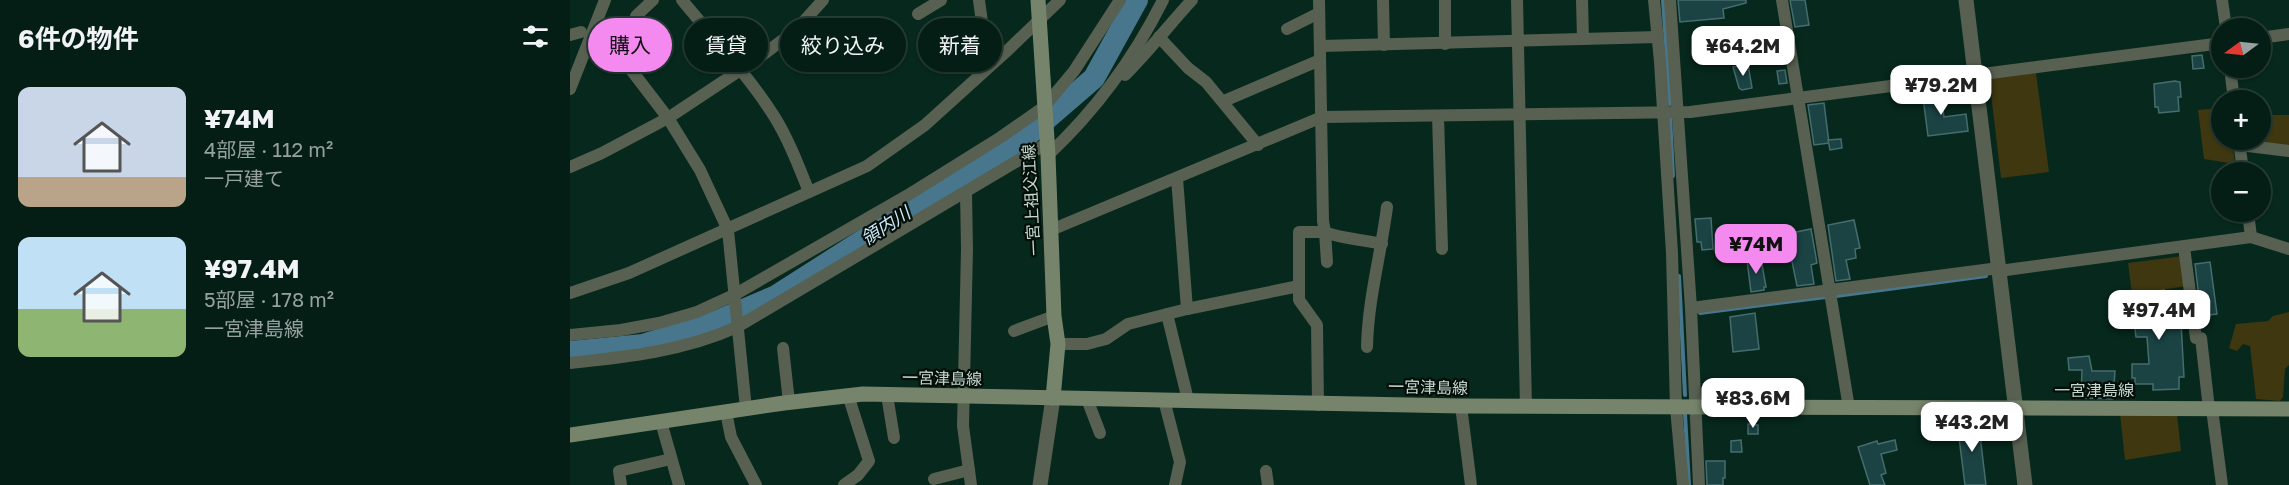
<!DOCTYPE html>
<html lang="ja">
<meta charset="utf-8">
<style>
:root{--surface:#051e15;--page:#132b22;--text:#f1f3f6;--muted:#97a2a0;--line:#263c34;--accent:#f489f0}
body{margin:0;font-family:"Golos Text","Noto Sans JP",sans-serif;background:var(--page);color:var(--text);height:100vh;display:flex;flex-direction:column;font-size:22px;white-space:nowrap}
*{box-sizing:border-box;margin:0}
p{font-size:20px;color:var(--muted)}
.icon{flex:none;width:33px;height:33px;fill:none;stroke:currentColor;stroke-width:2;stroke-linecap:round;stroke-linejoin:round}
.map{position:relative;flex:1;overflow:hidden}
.drawer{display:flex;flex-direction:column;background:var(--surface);width:570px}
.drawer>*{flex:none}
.guide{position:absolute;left:18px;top:18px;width:570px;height:54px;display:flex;gap:12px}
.needle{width:39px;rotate:255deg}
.fabs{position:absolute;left:1641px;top:18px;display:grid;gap:12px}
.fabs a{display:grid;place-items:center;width:60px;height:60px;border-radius:50%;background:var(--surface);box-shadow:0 2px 4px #0004,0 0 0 2px var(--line);font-size:30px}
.price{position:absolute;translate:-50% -51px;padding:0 14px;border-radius:12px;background:#fff;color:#222;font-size:20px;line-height:39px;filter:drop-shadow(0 2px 3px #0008)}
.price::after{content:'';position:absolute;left:50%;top:36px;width:18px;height:14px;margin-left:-9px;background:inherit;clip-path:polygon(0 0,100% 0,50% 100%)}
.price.current{background:var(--accent);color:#111}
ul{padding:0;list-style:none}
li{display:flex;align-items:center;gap:18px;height:150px;padding:0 18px}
li span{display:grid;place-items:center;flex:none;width:168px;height:120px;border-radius:12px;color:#555}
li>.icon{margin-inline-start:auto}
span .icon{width:72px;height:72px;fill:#fffc;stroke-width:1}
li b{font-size:26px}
h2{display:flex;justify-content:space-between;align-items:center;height:72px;padding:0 18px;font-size:26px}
.chip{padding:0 21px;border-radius:27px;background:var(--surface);box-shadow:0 2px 4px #0004,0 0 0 2px var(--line);font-size:21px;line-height:54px}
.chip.current{background:var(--accent);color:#111}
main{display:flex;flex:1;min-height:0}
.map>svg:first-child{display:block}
.green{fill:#3e3710}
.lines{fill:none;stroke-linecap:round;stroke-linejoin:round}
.stream{stroke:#48768c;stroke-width:4}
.river{stroke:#48768c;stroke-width:22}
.building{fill:#1b4344;stroke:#456d6e;stroke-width:1.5}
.minor{stroke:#576051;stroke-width:12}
.tertiary{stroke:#576051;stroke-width:15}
.secondary{stroke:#76846b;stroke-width:15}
.labels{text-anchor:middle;stroke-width:4.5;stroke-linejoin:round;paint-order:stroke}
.street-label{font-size:16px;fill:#c5d7ce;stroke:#030e09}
.water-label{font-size:18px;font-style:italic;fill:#cdeaf8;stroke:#030e09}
</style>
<main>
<section class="drawer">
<h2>6件の物件<svg class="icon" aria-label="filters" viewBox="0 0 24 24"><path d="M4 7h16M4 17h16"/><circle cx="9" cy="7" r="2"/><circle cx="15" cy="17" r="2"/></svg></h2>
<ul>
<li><span style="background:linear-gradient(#c9d6e8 75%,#b9a48a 0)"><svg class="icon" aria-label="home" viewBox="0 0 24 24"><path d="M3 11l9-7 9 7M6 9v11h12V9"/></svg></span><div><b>¥74M</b><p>4部屋 · 112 m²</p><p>一戸建て</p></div></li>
<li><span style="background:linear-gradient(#bfe0f5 60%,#8fb573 0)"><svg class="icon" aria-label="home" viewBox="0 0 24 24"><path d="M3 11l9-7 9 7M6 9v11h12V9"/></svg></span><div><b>¥97.4M</b><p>5部屋 · 178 m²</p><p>一宮津島線</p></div></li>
</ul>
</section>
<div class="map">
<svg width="1719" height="485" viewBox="0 0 1719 485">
<rect width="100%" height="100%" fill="#07281c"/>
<g class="green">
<path d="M1466,73L1479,172L1431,178L1419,77Z"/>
<path d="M1651,108L1652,140H1662L1665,164L1634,159L1628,110Z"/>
<path d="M1691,115H1719V148L1676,143V140H1690Z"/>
<path d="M1613,256L1617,286L1562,294L1558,263Z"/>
<path d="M1719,312V365L1715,369L1713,397L1710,401L1686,399L1680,346L1673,344L1667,351L1659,348L1666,324L1698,321L1703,316Z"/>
<path d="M1550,414H1607L1611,451L1555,460Z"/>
</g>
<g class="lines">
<g class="stream">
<path d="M1093,0L1100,104"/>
<path d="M1100,115L1103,176"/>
<path d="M1109,276L1115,395"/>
<path d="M1266,296L1416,276"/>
<path d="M1130,313L1256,297"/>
<path d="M1115,414L1119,485"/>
</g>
<path class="river" d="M0,352L73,345L145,322L206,296L458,135L524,78L567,0"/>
</g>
<g class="building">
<path d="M1108,0H1176V3L1153,9L1154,18L1110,22Z"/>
<path d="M1220,0H1235L1239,25L1225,27Z"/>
<path d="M1632,55L1634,68L1623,69L1622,56Z"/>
<path d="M1178,64L1182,88L1172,90L1169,88L1163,67Z"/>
<path d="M1215,70L1217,83L1209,84L1207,71Z"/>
<path d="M1605,81L1610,82L1611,97H1608L1609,111L1589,113L1588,107H1585L1584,84Z"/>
<path d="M1370,88L1374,117L1396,114L1398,131L1358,136L1352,90Z"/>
<path d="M1254,103L1259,143L1244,145L1238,105Z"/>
<path d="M1271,139L1272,148L1260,150L1258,140Z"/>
<path d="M1141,218L1143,249L1132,250L1131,242H1127L1125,219Z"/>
<path d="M1284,220L1290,248L1285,249L1286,258L1276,260L1280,279L1266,281L1258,225Z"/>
<path d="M1220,226L1221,233L1241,229L1247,263L1241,265L1244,284L1227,286L1220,252L1206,254L1202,229Z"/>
<path d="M1191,259L1196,287H1194V290L1181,292L1177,261Z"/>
<path d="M1640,262L1647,314L1631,316L1625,264Z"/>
<path d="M1594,290L1597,312L1614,310L1616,321L1611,322L1614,377H1609V389L1583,390V384H1565V378H1562V364H1579L1577,337H1566L1561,296Z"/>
<path d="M1185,313L1189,349L1163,352L1160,317Z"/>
<path d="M1519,356L1522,371H1545L1543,399L1511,398L1512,370H1499L1498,358Z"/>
<path d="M1408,419L1416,485H1395L1387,422Z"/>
<path d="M1178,424L1188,425V434H1178Z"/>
<path d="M1171,440L1172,452H1161V441Z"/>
<path d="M1325,440L1327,450L1311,454L1316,473L1311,475L1315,485H1300L1288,447L1307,441L1308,444Z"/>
<path d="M1136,461H1155V478H1153V485H1137Z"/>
</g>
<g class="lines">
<g class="minor">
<path d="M112,0C143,38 178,75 204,116C219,140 229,167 239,192"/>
<path d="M409,0L418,67"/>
<path d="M813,0L814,45"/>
<path d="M947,0L956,407"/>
<path d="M1012,0L1013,39"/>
<path d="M1084,0L1090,62L1102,253L1106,408L1113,485"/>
<path d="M1100,0L1121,308L1129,485"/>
<path d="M1212,0L1279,408"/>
<path d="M1652,0L1656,28"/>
<path d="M348,14L371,0"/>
<path d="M66,16L83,0"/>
<path d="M26,24L98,118L130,170L158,230L176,409"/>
<path d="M717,29L749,13"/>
<path d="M0,35L11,32"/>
<path d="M589,37L618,68L636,82L688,145"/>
<path d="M1690,38L1719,34"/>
<path d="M875,44V0"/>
<path d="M751,46L1088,37"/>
<path d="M359,49L411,22"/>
<path d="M1660,68L1664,100"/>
<path d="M555,75C579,51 599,25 622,0"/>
<path d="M0,89L35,0"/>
<path d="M654,101L750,60"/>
<path d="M868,116L872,249"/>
<path d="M1669,140L1673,172"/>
<path d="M1670,145L1719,151"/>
<path d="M478,155C525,111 564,58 593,0"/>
<path d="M0,167L32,153L98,118L190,57L226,30L253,0"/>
<path d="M607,178L617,309"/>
<path d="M396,192L397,249L393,426L401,485"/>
<path d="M1678,212L1681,237"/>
<path d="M481,230L752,117L1120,112L1652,43"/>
<path d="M1614,247L1626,338H1631L1639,409"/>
<path d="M757,262L755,232C764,237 799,241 812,244"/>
<path d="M1429,271L1681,237L1719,249"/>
<path d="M0,293L59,273L297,166L355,125L439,49L490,0"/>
<path d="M1121,308L1429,268"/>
<path d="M597,314L618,400"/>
<path d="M444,331L484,316"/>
<path d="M0,335L51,330L89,323L127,312L164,295L338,195L431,137L474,107L504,71L550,0"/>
<path d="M488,344H517L536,339L558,324L617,309L729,286"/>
<path d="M797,347C798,299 811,254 817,207"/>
<path d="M213,348L219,402"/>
<path d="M0,363C57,357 114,351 167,327L476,144"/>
<path d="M317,395L324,438"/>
<path d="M517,399L530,433"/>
<path d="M594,400L610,462L605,485"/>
<path d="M748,405L747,325L729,300V232H755L753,221L749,0"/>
<path d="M891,406L901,485"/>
<path d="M1642,409L1652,485"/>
<path d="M156,412L161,437L186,485"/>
<path d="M91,422L109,485"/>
<path d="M696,471L698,485"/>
<path d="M364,479L399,470"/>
<path d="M51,485L49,471L101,459"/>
<path d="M274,485L288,475L299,461L278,395"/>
</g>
<g class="tertiary">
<path d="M1396,0L1455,485"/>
<path d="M470,485L483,398"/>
</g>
<g class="secondary">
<path d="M468,0L478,155L484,316L488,344L483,398"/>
<path d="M0,435L214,403L293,394L891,406L1719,409"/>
</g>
</g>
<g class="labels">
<g class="street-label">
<text transform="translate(461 200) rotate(-93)" y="6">一宮上祖父江線</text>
<text transform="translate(372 378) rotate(1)" y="6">一宮津島線</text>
<text transform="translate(858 387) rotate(1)" y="6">一宮津島線</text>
<text x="1524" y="396">一宮津島線</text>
</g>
<g class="water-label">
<text transform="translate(316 226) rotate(-33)" y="6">領内川</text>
</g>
</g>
</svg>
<div class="fabs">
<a><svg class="needle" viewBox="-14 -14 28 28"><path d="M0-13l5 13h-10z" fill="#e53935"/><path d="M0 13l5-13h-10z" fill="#97a2a0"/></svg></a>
<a>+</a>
<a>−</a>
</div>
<b class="price" style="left:1173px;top:77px">¥64.2M</b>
<b class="price" style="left:1371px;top:116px">¥79.2M</b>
<b class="price current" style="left:1186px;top:275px">¥74M</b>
<b class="price" style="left:1589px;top:341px">¥97.4M</b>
<b class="price" style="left:1183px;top:429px">¥83.6M</b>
<b class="price" style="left:1402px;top:453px">¥43.2M</b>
<div class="guide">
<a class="chip current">購入</a>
<a class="chip">賃貸</a>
<a class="chip">絞り込み</a>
<a class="chip">新着</a>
</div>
</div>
</main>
